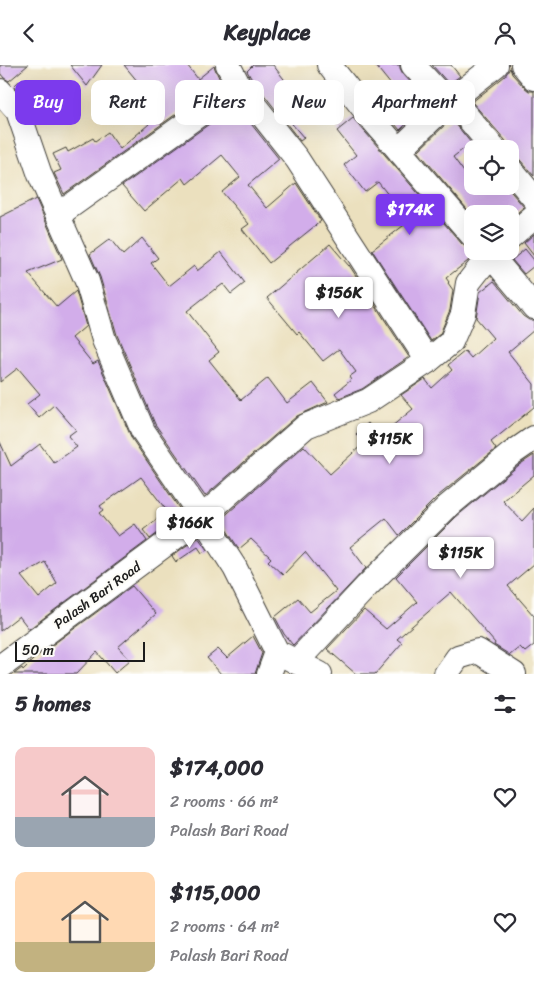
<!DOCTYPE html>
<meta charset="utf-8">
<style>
:root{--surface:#fff;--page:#f7f7f7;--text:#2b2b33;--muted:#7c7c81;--accent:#7c3aed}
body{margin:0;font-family:Sriracha,sans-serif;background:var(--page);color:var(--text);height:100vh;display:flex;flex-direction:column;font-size:19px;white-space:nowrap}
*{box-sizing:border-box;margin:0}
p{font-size:16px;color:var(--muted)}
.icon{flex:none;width:28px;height:28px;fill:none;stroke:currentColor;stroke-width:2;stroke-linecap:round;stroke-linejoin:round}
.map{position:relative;height:609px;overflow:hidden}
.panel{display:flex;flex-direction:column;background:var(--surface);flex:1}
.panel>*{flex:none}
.guide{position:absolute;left:15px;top:15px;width:505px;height:45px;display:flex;gap:10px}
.fabs{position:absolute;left:464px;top:75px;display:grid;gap:10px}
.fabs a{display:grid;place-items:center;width:55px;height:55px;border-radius:10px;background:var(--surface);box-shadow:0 5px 20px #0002;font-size:25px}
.scale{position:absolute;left:15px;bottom:12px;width:130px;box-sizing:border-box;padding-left:5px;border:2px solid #1c1c1c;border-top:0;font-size:14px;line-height:18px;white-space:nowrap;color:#1c1c1c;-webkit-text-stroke:4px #fdfcf7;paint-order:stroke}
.price{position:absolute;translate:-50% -42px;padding:0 11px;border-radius:5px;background:#fff;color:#222;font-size:16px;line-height:32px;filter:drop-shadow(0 1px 2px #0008)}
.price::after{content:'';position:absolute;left:50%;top:30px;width:15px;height:11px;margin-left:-8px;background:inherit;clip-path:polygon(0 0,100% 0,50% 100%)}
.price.active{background:var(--accent);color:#fff}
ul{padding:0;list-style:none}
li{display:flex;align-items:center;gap:15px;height:125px;padding:0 15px}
li span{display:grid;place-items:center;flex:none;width:140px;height:100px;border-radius:10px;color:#555}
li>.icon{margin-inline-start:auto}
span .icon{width:60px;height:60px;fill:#fffc;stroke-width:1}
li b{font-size:21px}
h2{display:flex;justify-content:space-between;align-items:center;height:60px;padding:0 15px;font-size:21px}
.pill{padding:0 18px;border-radius:10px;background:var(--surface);box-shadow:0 5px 20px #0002;font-size:18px;line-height:45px}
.pill.active{background:var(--accent);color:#fff}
header{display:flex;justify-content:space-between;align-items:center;height:65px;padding:0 15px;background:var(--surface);font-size:22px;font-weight:800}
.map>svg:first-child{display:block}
.building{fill:#d2adea;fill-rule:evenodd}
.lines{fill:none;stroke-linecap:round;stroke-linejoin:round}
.minor-casing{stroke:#3b3934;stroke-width:26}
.minor{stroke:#fff;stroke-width:24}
.labels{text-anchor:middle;stroke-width:4.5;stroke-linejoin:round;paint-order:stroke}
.street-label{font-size:14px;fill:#1c1c1c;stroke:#fdfcf7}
</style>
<header><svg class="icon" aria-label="back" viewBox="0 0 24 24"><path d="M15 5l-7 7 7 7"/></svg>Keyplace<svg class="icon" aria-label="person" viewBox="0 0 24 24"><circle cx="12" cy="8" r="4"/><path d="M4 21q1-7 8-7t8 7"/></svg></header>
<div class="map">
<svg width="534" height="609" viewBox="0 0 534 609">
<rect width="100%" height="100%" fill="#fdfcf7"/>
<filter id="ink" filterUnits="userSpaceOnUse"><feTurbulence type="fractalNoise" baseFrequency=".02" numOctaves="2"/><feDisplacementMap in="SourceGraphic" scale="10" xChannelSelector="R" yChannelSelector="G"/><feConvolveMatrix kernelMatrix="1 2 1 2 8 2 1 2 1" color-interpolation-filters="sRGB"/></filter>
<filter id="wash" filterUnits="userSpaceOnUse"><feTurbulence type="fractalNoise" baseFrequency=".0096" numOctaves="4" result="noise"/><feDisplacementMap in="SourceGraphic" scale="20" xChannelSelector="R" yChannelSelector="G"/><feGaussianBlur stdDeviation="1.12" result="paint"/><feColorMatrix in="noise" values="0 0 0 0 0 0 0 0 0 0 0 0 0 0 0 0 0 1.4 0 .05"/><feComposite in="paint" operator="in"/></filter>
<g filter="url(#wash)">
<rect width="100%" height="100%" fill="#ebe0be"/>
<g id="blocks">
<g class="building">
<path d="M0,0H28L9,16L4,13L0,8Z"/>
<path d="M70,0H102L87,21Z"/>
<path d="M124,0H187L198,14L214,1L216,6L221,17L64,129L54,108L61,105L53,89L66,83L68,87L93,73L95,76L108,67L120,84L149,59L147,56L156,48L143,32L148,29Z"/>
<path d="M253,0H273L308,45L292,59L304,73L300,76L251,13L247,6Z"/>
<path d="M375,0H400V3L403,9L429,37L400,65L379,40L396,26Z"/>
<path d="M432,0H451L460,11L449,19Z"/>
<path d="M510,3L512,9L524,22L529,26H534V111L520,95L515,91H510V84L508,83L505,75L472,37L505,11Z"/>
<path d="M20,15L34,32L28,37L14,21Z"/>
<path d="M236,40L279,94L248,120L267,143L296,118L321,156L269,198L242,164L249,159L222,127L240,112L222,90L187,119L183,113L144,146L122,121Z"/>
<path d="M353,53L462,179L467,183H472V190L468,196L446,213L449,217L448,218L453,225L450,245L440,269L431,276L372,185L408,157L400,147L401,146L378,117L365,127L344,100L356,90L337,66Z"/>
<path d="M450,55L455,58L471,78L453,92L472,118V121H506L524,142L510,154V149L472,150L418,86Z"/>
<path d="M36,134L62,194L28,208L57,242L76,226L86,261L72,273L93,299L98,296L132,374L183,449L150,474L143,465L167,446L141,412L100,441L103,445L99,448L118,471L135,459L147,476L29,564L19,551L0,566V377L11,401L40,379L54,398L77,382L68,371L76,365L54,340L39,353L27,339L40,329L18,303L0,317V152ZM45,497L57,518L39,533L21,511Z"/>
<path d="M534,169V191L524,178Z"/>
<path d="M142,173L158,193L151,198L169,221L194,201L197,206L221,187L245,218L231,229L223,219L215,225V224L187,246L219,287L209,295L241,335L268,313L287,338L313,318L328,337L297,351L205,431L155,359L117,270L100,212L90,189L110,174L123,190Z"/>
<path d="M330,179L349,201V200L409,292L362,324L339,333L335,328L351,315L349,312L356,307L339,284L323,296L299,267L297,269L267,233Z"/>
<path d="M525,184L534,195V201L524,209L512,195Z"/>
<path d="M494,216L523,251L529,255H534V265L508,287L534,319V342L491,377L496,384L438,431L399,470L386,453L350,482L366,503L293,580L292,579L284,569L275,552L298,533L310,547L336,526L305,487L283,510L268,496L271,493L251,474L239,484L220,455L304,381L330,409L364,378L356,369L368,358L380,371L413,344L401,330L425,314L432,323L452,305L448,300L465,286L471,293L493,273L476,253L480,227Z"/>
<path d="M534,390V410L503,436L522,456L534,443V499L508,521L534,551V580L525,587L520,582L510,590L494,580L495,578L451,527L397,574L402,578L375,609H356L327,584L364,545L386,564L417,537L396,512L456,452L519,400Z"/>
<path d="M198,472L207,485L202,488L198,482L176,497L172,491Z"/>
<path d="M132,521L156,549L118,582L130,595L115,608L97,587L76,609H14L22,603L23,605L36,592Z"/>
<path d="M253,571L262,588L255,609H221L207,593L218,584L227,593Z"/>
</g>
</g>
</g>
<g filter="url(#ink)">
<use href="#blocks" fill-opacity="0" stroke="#3b3934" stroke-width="1"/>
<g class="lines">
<defs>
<g id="minor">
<path d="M228,0L239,21L297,94L428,296"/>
<path d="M329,0L372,54L472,170"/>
<path d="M413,0L448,38L464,48L494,84"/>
<path d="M523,0L534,13"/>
<path d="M0,26L18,46L40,110L87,216L104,275L143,366L202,452L235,503L277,587L269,609"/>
<path d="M399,85L448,38L496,0"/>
<path d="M510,104L534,133"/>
<path d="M58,150L239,21"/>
<path d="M510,172L534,151"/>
<path d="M487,186L534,242"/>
<path d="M283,590L320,609"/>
<path d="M296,597L367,521L447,442L511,389L534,373"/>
<path d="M0,602L202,452L306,361L368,336L428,296L451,277L463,249L468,218L490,190L493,186"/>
<path d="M446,609L458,592L478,586L514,609"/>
</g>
</defs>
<use href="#minor" class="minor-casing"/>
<use href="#minor" class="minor"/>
</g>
</g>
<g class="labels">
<g class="street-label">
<text transform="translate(97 530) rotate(-36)" y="5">Palash Bari Road</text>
</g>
</g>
</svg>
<div class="fabs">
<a><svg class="icon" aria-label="locate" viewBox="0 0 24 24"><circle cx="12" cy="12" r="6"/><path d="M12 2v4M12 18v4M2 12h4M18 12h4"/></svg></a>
<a><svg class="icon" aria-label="layers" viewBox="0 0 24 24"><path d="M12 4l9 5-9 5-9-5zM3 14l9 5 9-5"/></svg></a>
</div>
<div class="scale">50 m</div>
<b class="price active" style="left:410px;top:171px">$174K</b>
<b class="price" style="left:339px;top:254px">$156K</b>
<b class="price" style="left:390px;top:400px">$115K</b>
<b class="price" style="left:190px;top:484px">$166K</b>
<b class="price" style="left:461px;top:514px">$115K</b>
<div class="guide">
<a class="pill active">Buy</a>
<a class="pill">Rent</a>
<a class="pill">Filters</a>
<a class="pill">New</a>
<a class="pill">Apartment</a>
</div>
</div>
<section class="panel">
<h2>5 homes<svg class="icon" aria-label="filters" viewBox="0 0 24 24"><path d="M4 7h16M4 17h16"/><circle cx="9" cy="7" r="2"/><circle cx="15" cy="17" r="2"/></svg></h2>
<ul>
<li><span style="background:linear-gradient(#f6c9c9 70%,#9aa5b1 0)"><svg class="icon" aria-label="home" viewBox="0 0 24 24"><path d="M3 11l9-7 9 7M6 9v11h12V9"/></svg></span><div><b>$174,000</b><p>2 rooms · 66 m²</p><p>Palash Bari Road</p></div><svg class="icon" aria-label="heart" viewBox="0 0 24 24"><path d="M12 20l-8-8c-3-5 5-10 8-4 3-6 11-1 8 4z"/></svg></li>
<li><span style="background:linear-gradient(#ffd9b3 70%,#c2b280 0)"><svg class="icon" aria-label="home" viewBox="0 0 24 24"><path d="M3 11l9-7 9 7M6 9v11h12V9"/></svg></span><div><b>$115,000</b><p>2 rooms · 64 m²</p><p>Palash Bari Road</p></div><svg class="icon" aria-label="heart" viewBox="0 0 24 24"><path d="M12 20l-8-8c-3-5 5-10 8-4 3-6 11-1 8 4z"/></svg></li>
</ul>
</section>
